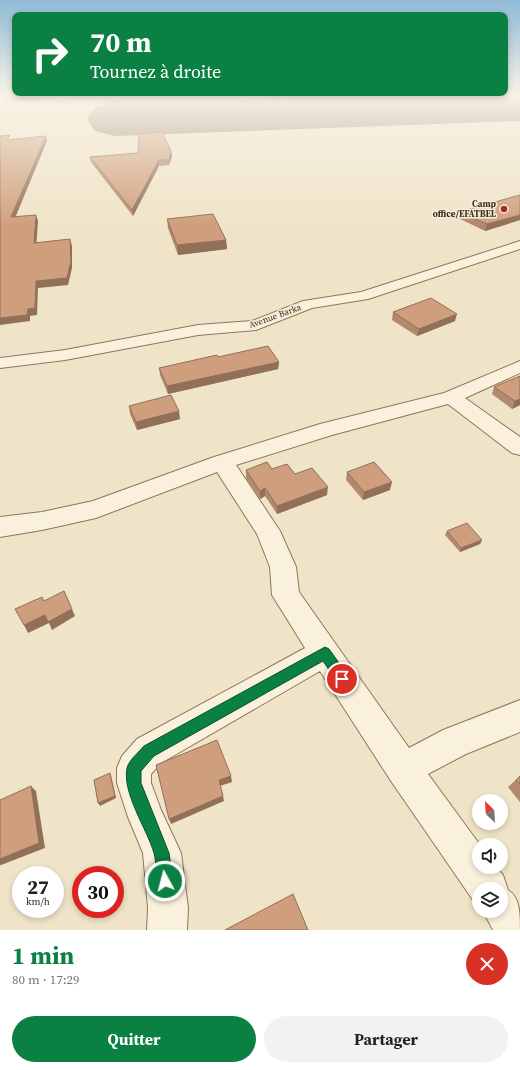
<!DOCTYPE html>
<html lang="fr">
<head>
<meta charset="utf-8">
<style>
	:root { --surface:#fff; --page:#f2f2f2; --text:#202124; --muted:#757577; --accent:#0b8043 }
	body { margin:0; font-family:"Source Serif 4",serif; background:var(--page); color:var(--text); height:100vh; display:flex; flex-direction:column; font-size:15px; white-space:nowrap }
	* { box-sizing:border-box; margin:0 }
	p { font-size:13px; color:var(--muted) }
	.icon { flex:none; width:22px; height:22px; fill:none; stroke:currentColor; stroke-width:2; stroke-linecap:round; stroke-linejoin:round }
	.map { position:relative; height:930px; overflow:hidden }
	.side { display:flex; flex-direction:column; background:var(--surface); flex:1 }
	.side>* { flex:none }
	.banner { position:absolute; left:12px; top:12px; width:496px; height:84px; border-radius:8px; box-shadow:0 2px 6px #0003; background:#0b8043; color:#fff; overflow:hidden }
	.needle { width:26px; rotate:335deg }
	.buttons { position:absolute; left:472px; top:794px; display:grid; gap:8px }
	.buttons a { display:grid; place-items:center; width:36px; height:36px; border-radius:50%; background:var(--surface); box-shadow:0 2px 6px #0003; font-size:20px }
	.speed { position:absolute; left:12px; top:866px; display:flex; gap:8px; font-size:20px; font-weight:700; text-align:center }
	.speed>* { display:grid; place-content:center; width:52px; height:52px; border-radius:50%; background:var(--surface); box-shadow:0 2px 6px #0003; line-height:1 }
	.speed small { font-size:10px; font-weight:400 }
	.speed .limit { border:6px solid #d22; background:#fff; color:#111 }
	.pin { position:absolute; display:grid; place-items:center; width:34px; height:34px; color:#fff; margin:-17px; border:2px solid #fff; border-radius:50%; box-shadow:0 1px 4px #0007 }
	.me { position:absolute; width:44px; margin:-22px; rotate:353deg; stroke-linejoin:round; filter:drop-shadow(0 0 3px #0008) }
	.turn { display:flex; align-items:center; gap:14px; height:84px; padding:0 12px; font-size:18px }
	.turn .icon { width:52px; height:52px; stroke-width:2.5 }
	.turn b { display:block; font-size:28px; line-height:34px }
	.round { display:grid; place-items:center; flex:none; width:42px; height:42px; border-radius:21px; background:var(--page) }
	.headline { display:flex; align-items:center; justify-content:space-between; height:68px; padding:0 12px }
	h1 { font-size:24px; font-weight:700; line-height:30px; color:var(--accent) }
	.button { display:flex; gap:8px; margin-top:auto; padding:8px 12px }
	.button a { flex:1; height:46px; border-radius:24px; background:var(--accent); color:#fff; font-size:16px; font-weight:700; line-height:46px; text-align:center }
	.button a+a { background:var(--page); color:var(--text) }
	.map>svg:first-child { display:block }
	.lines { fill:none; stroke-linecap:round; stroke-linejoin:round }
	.runway { fill:#968974; fill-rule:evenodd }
	.minor-casing { stroke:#8d765c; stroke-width:2 }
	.minor { fill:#faf1dc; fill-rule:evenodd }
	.wall { fill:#b2896c }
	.shaded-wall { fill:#916f58 }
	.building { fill:#cf9f7d; stroke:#916f58 }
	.route { fill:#0b8043; stroke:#07532c }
	.poi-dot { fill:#9e2a2b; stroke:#f7eed8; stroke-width:1.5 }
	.labels { text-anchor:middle; stroke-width:3; stroke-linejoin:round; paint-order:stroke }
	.far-poi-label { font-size:9px; font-weight:bold; fill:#3d2e20; stroke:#f7eed8; text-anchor:end }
	.far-street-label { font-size:9px; fill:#3d2e20; stroke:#f7eed8 }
</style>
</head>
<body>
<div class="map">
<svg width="520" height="930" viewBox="0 0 520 930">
	<rect width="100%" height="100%" fill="#f0e4c8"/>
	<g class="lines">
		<path class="runway" d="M322 96H520V121L115 136 95 131 87 119 95 107 115 102Z"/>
		<defs>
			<path id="minor" d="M54 96 82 99 124 96H151L174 97 178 99C170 106 146 99 135 98 131 97 123 101 117 101 98 104 74 106 55 100Z
				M207 96H275L271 98 210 100 206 98Z
				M520 241V249L368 299 312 308 256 330 198 335 65 360 0 368V358L65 350 198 325 252 321 303 301 361 292Z
				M520 361V373L465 398 520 437V455L512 453 448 404 332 435 236 465 280 531 296 567 299 592 409 748 443 730 520 700V732L466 754 428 774 480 845 479 867H496L503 875 508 890C520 897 520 914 520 930H493L483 911H501V889H479V904L475 903 391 781 320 671 161 763 151 774V783L161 810 181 853 188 908 187 930H147L148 908 143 853 128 817 117 783V768L122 756 137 739 305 648 272 595 270 567 257 534 217 472 96 518 42 530 0 537V517L42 512 93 501 214 457 320 424 444 393Z"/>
		</defs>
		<use href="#minor" class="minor-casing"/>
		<use href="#minor" class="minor"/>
	</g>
	<path class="wall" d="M0 96H40L37 101 4 102 3 99 4 97H0Z
		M240 97 241 103 145 106 144 99Z
		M171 151 172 156 169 165 159 166 133 216 91 162 90 157Z
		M520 195V220L485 231 458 218 459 212Z
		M167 219 226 240 227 249 178 255 168 228Z
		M393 312 455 321 417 336 392 320Z
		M218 357 279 362 278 369 168 394 160 375 159 368Z
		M520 376V405L512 409 492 394 494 387Z
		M129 406 180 419 137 430 130 414Z
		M272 469 295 474 327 495 277 514 265 496 260 499 246 478V470Z
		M347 472 390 490 363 500 346 480Z
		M447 531 482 540 480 544 460 552 445 535Z
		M520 776V802L508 787Z"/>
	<path class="shaded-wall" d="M37 96H40L37 101Z
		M46 136 47 141 13 223 11 217Z
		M171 151 172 156 169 165V160Z
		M159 160V166L133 216 132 210Z
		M36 215 38 221 36 249 34 243Z
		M520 215V220L485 231 487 224Z
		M70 239 72 246V268L68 285 38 288 37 315 30 316V321L0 325V318L36 281Z
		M226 240 227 249 178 255 177 245Z
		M457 314 455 321 417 336 419 329Z
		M279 362 278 369 168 394 167 386Z
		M520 399V405L512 409 515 401Z
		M179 411 180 419 137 430 136 422Z
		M392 482 390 490 363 500 364 492Z
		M328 487 327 495 277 514V506Z
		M265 488V496L260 499V491Z
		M482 540 480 544 460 552 461 548Z
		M64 591 75 616 52 630 49 623 28 633 24 625Z
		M110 773 111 776 116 798 100 806 98 803Z
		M231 776 232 782 220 786 219 780Z
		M31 786 36 791 45 848 1 865H0V859Z
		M223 796 224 801 171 824 169 819Z"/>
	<path class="building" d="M5 96H37V97L3 99Z
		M144 96H240V97L144 99Z
		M162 132 171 151 169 160H159L132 210 90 157 138 153 139 134Z
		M10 135 7 140 46 136 11 217 36 215 34 243 70 239 71 261 67 278 36 281 35 308 28 309 27 315 0 318V136Z
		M520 195V215L487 224 459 212Z
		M213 214 226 240 177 245 167 219Z
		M431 298 457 314 419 329 393 312Z
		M268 346 279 362 167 386 159 368 217 355 218 357Z
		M520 376V399L515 401 494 387Z
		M171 395 179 411 136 422 129 406Z
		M267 462 272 469 287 464 295 474 312 468 328 487 277 506 265 488 260 491 246 470Z
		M374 462 392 482 364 492 347 472Z
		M467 523 482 540 461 548 447 531Z
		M64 591 72 609 48 622 45 615 24 625 15 609 42 597 44 601Z
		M217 740 231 776 219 780 223 796 169 819 156 765Z
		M110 773 115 796 98 803 94 780Z
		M520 776V784L516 780Z
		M31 786 39 843 0 859V800Z
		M293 894 308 930H225Z"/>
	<linearGradient id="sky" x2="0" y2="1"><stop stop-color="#8fbad6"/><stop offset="0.42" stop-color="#f8f3e6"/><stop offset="1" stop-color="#f8f3e6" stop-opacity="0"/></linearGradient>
	<rect width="520" height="226" fill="url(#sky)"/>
	<path class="route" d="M325 647 329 649 347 674 349 679 347 683 342 685 338 683 323 661 154 756 141 771V783L169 853 173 881 171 886 165 889 159 886C155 875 157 864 154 853 147 829 122 793 127 768 129 760 139 752 144 746Z"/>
	<circle class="poi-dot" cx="504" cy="209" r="4"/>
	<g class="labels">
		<g class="far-poi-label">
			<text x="496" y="207">Camp<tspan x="496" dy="10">office/EFATBEL</tspan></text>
		</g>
		<g class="far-street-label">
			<text transform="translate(275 316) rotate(-20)" y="3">Avenue Barka</text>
		</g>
	</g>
</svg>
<div class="buttons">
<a><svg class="needle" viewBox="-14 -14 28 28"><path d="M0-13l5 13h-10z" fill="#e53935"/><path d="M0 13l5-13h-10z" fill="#757577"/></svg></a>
<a><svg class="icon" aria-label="sound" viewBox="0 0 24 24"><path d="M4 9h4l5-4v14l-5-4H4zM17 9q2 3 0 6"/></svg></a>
<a><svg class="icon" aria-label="layers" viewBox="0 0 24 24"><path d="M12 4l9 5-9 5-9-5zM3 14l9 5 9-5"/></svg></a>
</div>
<div class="speed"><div>27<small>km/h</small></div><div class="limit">30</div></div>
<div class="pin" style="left:342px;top:679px;background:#d93025"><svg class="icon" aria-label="arrive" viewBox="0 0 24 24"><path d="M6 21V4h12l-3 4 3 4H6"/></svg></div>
<svg class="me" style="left:165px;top:881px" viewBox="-20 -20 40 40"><circle r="17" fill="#0b8043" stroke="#fff" stroke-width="3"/><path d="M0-11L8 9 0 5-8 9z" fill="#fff"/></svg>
<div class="banner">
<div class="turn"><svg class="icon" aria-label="right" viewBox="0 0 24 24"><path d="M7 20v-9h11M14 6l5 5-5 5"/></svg><div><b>70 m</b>Tournez à droite</div></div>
</div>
</div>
<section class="side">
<div class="headline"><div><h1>1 min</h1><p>80 m · 17:29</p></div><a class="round" style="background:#d93025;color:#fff"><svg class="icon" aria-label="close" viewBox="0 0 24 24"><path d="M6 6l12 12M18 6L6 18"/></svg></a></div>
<div class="button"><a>Quitter</a><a>Partager</a></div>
</section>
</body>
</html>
